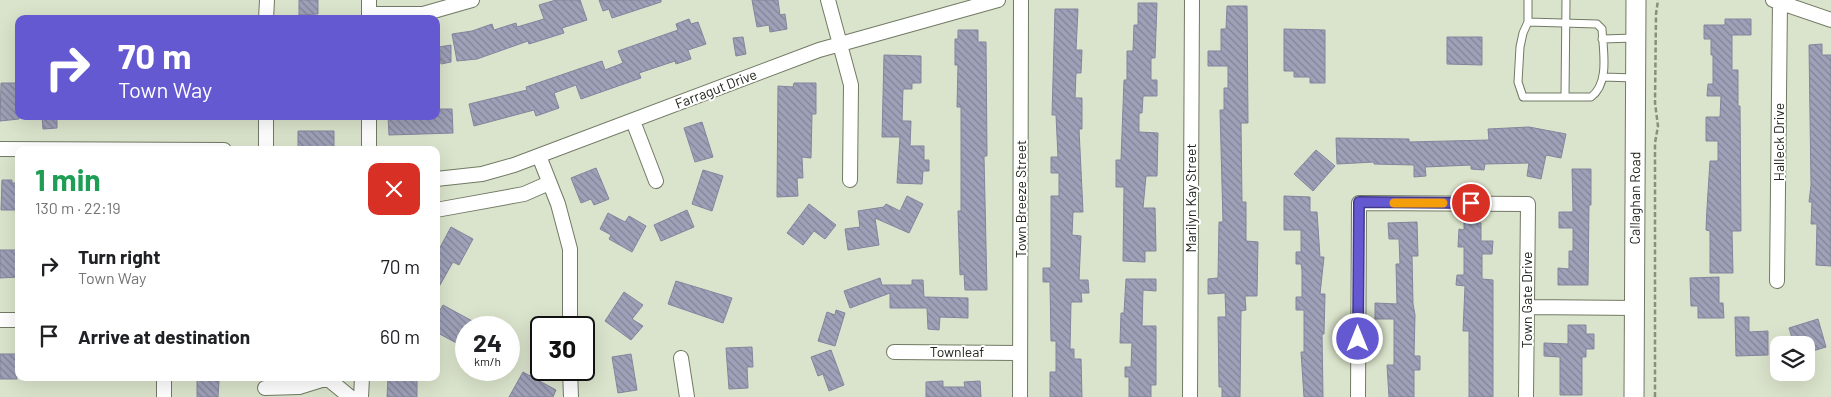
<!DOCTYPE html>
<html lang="en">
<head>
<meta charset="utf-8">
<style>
	:root { --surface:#fff; --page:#f6f6f6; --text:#202124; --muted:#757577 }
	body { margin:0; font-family:Barlow,sans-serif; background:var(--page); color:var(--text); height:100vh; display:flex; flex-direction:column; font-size:19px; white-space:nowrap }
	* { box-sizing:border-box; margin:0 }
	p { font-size:16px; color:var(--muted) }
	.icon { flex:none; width:28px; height:28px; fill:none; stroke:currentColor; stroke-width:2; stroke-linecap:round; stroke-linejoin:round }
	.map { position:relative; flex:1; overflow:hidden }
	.sheet { position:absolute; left:15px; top:146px; width:425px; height:235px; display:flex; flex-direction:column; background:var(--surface); border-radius:10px; box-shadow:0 5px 20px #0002 }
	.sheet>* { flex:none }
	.top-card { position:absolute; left:15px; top:15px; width:425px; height:105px; border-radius:10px; box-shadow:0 5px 20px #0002; background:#6559d2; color:#fff; overflow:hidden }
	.tools { position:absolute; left:1770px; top:336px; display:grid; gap:10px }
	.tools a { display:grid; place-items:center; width:45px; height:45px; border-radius:10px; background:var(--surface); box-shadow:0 5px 20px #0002; font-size:25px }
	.speed { position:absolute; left:455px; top:316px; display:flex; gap:10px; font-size:25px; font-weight:700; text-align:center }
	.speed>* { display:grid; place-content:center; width:65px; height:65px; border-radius:50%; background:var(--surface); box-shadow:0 5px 20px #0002; line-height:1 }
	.speed small { font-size:12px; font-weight:400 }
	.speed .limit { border:2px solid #111; border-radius:8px; background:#fff; color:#111 }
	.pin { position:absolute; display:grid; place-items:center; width:42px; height:42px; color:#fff; margin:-21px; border:2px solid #fff; border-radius:50%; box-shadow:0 1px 5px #0007 }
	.me { position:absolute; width:55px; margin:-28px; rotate:0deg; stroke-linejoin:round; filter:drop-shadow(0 0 4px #0008) }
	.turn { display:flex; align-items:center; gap:18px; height:105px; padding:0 20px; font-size:22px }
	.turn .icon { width:65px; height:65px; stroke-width:2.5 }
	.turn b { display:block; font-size:35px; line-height:42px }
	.round { display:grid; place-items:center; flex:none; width:52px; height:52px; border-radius:10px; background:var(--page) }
	.overview { display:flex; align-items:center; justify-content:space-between; height:85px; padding:0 20px }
	h1 { font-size:30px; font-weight:700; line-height:38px; color:#1e9e55 }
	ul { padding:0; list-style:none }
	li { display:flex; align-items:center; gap:15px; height:70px; padding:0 20px }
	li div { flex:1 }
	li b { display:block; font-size:19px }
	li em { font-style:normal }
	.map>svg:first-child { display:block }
	.building { fill:url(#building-back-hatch); stroke:#84859d }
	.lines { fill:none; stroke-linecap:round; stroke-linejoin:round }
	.service-casing { stroke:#717a64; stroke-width:9 }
	.minor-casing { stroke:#717a64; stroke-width:16 }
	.secondary-casing { stroke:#717a64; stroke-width:21 }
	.path { stroke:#888f7d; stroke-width:2.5; stroke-dasharray:5 2.5; stroke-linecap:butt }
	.service { stroke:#fff; stroke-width:7 }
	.minor { stroke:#fff; stroke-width:14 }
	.secondary { stroke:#fff; stroke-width:19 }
	.route-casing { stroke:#423a88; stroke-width:12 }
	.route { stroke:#6559d2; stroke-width:9 }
	.slow { stroke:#f59e0b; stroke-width:9 }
	.labels { text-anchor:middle; stroke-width:4; stroke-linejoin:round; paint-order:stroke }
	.street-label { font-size:14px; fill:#23261d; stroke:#fff }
</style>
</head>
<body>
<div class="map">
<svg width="1831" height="397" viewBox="0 0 1831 397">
	<defs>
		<pattern id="building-back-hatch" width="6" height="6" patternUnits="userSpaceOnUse" patternTransform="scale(1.25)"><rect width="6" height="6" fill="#9fa1b9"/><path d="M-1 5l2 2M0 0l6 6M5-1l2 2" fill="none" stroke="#818396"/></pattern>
	</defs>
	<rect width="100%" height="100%" fill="#dae3cb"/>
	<path class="building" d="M299 0H318V14L299 15Z
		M556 0H580L587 20 562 28 564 33 529 44 528 41 477 59 457 61 452 34 472 31 492 24 494 30 516 23 517 27 544 19 539 5Z
		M599 0H661V2L612 18 609 9 603 11Z
		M752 0H778L780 15 785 14 787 29 770 32 769 25 757 27Z
		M1138 3H1157L1155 58H1151V80H1157V96H1143L1142 113H1139V132L1158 133 1157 176H1146L1143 208H1155L1156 251H1145V262L1123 261 1124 187H1116V160H1121L1124 80H1127V51H1133L1134 25H1138Z
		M1227 6H1247L1248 123H1241L1242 202H1246V241L1258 242 1257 296H1245L1246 310 1241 311 1240 397H1222V387H1219L1218 317H1226L1225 293 1208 294V279L1218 278 1219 222H1223L1220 110H1224V88H1228V66H1208V51H1221V29H1226Z
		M1055 9H1078L1076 50H1082L1081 73H1076L1075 98H1082V129H1079L1083 212H1073L1072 235 1081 236 1079 280H1088L1089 293H1081L1082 302H1071L1070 349H1074V359H1081L1082 397H1050V372H1056V341H1051L1050 282H1043V268H1051V196H1059V173H1051V157H1058L1056 115H1052Z
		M689 19 691 24 698 22 706 44 688 50 691 59 676 64 675 61 639 73 641 78 581 99 576 85 554 93 559 108 536 116 534 110 474 126 469 104 527 90 526 87 602 61 605 70 623 63 618 51 678 30 676 24Z
		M1725 19H1751V35H1732V70H1738V106H1740L1741 231H1732L1733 273H1710V231L1706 230 1707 208 1710 161H1718V141H1706V117H1720L1721 96H1707L1708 84H1713V55H1711V39H1704V25H1725Z
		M1284 29 1325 30V83H1310V77H1294V71H1284Z
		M958 30H978V42H986L987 156H984L987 290H965L964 274 960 275 958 211H961V107H957L958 65H955V39H958Z
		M743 37 746 54 736 56 733 38Z
		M1447 37H1482V65L1447 64Z
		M1822 44V55H1831V266L1816 265 1817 224H1811L1812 202H1809L1811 185 1809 45Z
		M451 45V62L441 64 439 47Z
		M884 55 921 56V83H912V89H903L902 121H911L910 146H924V160H929V171H923L922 184 897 183 900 137H882Z
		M1 83H19V119L0 121Z
		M794 83H816V114H812L811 158 802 157 803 178H797L798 196 777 197 778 86 793 87Z
		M436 109H452L453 133 389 135 388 116H436Z
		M42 116H57V128L43 129Z
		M702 122 713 157 695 162 684 128Z
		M1529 127 1566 134 1561 158 1546 155 1541 179 1527 176 1529 163 1485 164 1484 170 1471 169V165L1425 167 1426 176 1414 177V165L1374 164V162L1337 164 1336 138 1409 139V142L1489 140 1488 129Z
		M298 131H334V150H298Z
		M1316 150 1335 166 1313 191 1294 174Z
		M596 168 609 199 594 205 591 199 581 203 571 178Z
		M1572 169H1591V205H1589L1588 285H1558V268L1569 269V251H1573V228H1559V212H1573Z
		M703 170 723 176 712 211 692 204Z
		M2 180H12V183H19V210H1Z
		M907 196 923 204 909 233 875 218 879 245 848 250 845 229 860 227 858 211 884 207 886 204 900 211Z
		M1284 196 1310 197V212H1317L1320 257H1324L1320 294H1325L1324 334H1322L1323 397H1304L1301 352H1304V310H1296V297H1302V270L1301 264H1296V252H1301V230H1284Z
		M809 204 836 225 825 239 814 231 803 245 787 233Z
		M687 210 694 227 661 241 654 225Z
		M608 213 625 222 629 216 646 226 632 252 609 239 611 235 600 229Z
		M1417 222 1418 256H1412L1413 304 1415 315 1414 356H1420V370H1414V397H1389L1387 365H1394V319H1375V303L1397 304 1396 264H1400L1399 239H1389L1388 223Z
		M1464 222 1481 223V241H1493L1492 254H1482V279L1493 280V397H1469V331H1463L1465 286 1456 285 1457 275H1464V247H1458L1459 229 1464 230Z
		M451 227 473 239 459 265 453 262 436 292V255Z
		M0 250H19V277L0 278Z
		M1719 277V303H1723L1724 318H1698V306H1691L1690 278Z
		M880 278 882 285H912V280H923L924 297 968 298V318L940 317 939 330 928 329 927 308H890V293L850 308 844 291Z
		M1126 279H1156V291L1143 290 1142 326H1156V385H1151V397H1129V377H1125V367H1131L1132 343H1120L1121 313H1124Z
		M676 281 732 298 723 323 668 304Z
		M624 292 643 305 632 319 643 326 631 340 605 321Z
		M443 305 485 328H466V338L462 346 436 332V317Z
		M836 310 845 313 835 346 818 341 827 312 835 315Z
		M1735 317H1749V332L1768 331V355L1736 356Z
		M1818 319 1826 347 1806 353V345H1794L1789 328Z
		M1568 325H1586V334H1594V349H1586V357H1582V395H1560V357L1544 356V343L1568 344Z
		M752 347 753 367H747L748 388 729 389 726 348Z
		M831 350 844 385 829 391 823 374 818 376 811 357Z
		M0 354H18L17 379H0Z
		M631 354 637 390 618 393 612 357Z
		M523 372 556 390 553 397H509Z
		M388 378H417V397H387Z
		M197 380 219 381 218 397H197Z
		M943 381V387H965L964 382 980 381 981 397H926V382Z"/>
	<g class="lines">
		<defs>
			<path id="service" d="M1528 0V22L1523 33 1520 47 1518 82 1523 97H1591C1610 83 1603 50 1602 29L1597 24 1528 22
				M1602 39 1635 38
				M1603 77 1635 78
				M1565 97 1566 0"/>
			<path id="minor" d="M828 0 851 85 850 180
				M1773 0 1831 20
				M369 14H423L472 0
				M266 19 267 0
				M369 19V0
				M633 121 656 181
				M0 149 224 150
				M266 150V116
				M369 150V116
				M539 156 558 204 570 249V328
				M436 179 482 174 514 165 819 50 998 0
				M436 210 524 194 549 183
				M1777 281 1780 2
				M1527 307 1636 308
				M0 320H19
				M894 352 1020 353
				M681 358 687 397
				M570 370 571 397
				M327 378 350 397
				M265 388 299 387 328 378
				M164 397V378
				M361 397 362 378
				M1020 397 1021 0
				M1190 397 1192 0
				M1358 397 1359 203 1528 204 1526 397"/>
			<g id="secondary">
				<path id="s1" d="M1634 397 1636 0"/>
			</g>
		</defs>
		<use href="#service" class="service-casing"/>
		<use href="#minor" class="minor-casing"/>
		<use href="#secondary" class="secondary-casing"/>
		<path class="path" d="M1655 397V143L1658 126 1655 103 1656 14 1658 0"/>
		<use href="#service" class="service"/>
		<use href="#minor" class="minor"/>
		<use href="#secondary" class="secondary"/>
	</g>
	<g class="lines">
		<defs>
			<path id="route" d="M1358 339 1359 202 1471 203"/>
		</defs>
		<use href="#route" class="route-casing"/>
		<use href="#route" class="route"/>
		<path class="slow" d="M1394 203H1443"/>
	</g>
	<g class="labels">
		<g class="street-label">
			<text transform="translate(716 89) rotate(-21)" y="5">Farragut Drive</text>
			<text transform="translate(1779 142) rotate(-90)" y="5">Halleck Drive</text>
			<text transform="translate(1191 198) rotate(-90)" y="5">Marilyn Kay Street</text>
			<text transform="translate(1021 199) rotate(-90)" y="5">Town Breeze Street</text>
			<text dy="5" stroke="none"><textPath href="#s1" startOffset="199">Callaghan Road</textPath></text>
			<text transform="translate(1527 300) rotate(-90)" y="5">Town Gate Drive</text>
			<text x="957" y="357">Townleaf</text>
		</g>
	</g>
</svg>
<div class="tools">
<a><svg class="icon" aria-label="layers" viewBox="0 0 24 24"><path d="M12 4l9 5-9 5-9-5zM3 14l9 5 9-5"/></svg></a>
</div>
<div class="speed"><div>24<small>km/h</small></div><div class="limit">30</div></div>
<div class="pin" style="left:1471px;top:203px;background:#d93025"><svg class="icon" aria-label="arrive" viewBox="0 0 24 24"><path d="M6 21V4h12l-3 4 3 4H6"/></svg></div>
<svg class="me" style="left:1358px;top:339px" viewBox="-20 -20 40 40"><circle r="17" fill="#6559d2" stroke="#fff" stroke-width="3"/><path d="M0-11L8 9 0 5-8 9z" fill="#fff"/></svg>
<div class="top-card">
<div class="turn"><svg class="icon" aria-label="right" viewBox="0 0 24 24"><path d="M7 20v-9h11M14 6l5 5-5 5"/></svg><div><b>70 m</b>Town Way</div></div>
</div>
<section class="sheet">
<div class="overview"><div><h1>1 min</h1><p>130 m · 22:19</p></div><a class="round" style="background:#d93025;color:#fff"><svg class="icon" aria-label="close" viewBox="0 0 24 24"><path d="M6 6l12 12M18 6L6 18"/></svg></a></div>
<ul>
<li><svg class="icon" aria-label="right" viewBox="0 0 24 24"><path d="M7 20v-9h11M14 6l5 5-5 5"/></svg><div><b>Turn right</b><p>Town Way</p></div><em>70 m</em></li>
<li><svg class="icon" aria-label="arrive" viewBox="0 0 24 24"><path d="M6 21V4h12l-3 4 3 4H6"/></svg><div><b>Arrive at destination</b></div><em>60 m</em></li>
</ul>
</section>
</div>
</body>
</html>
